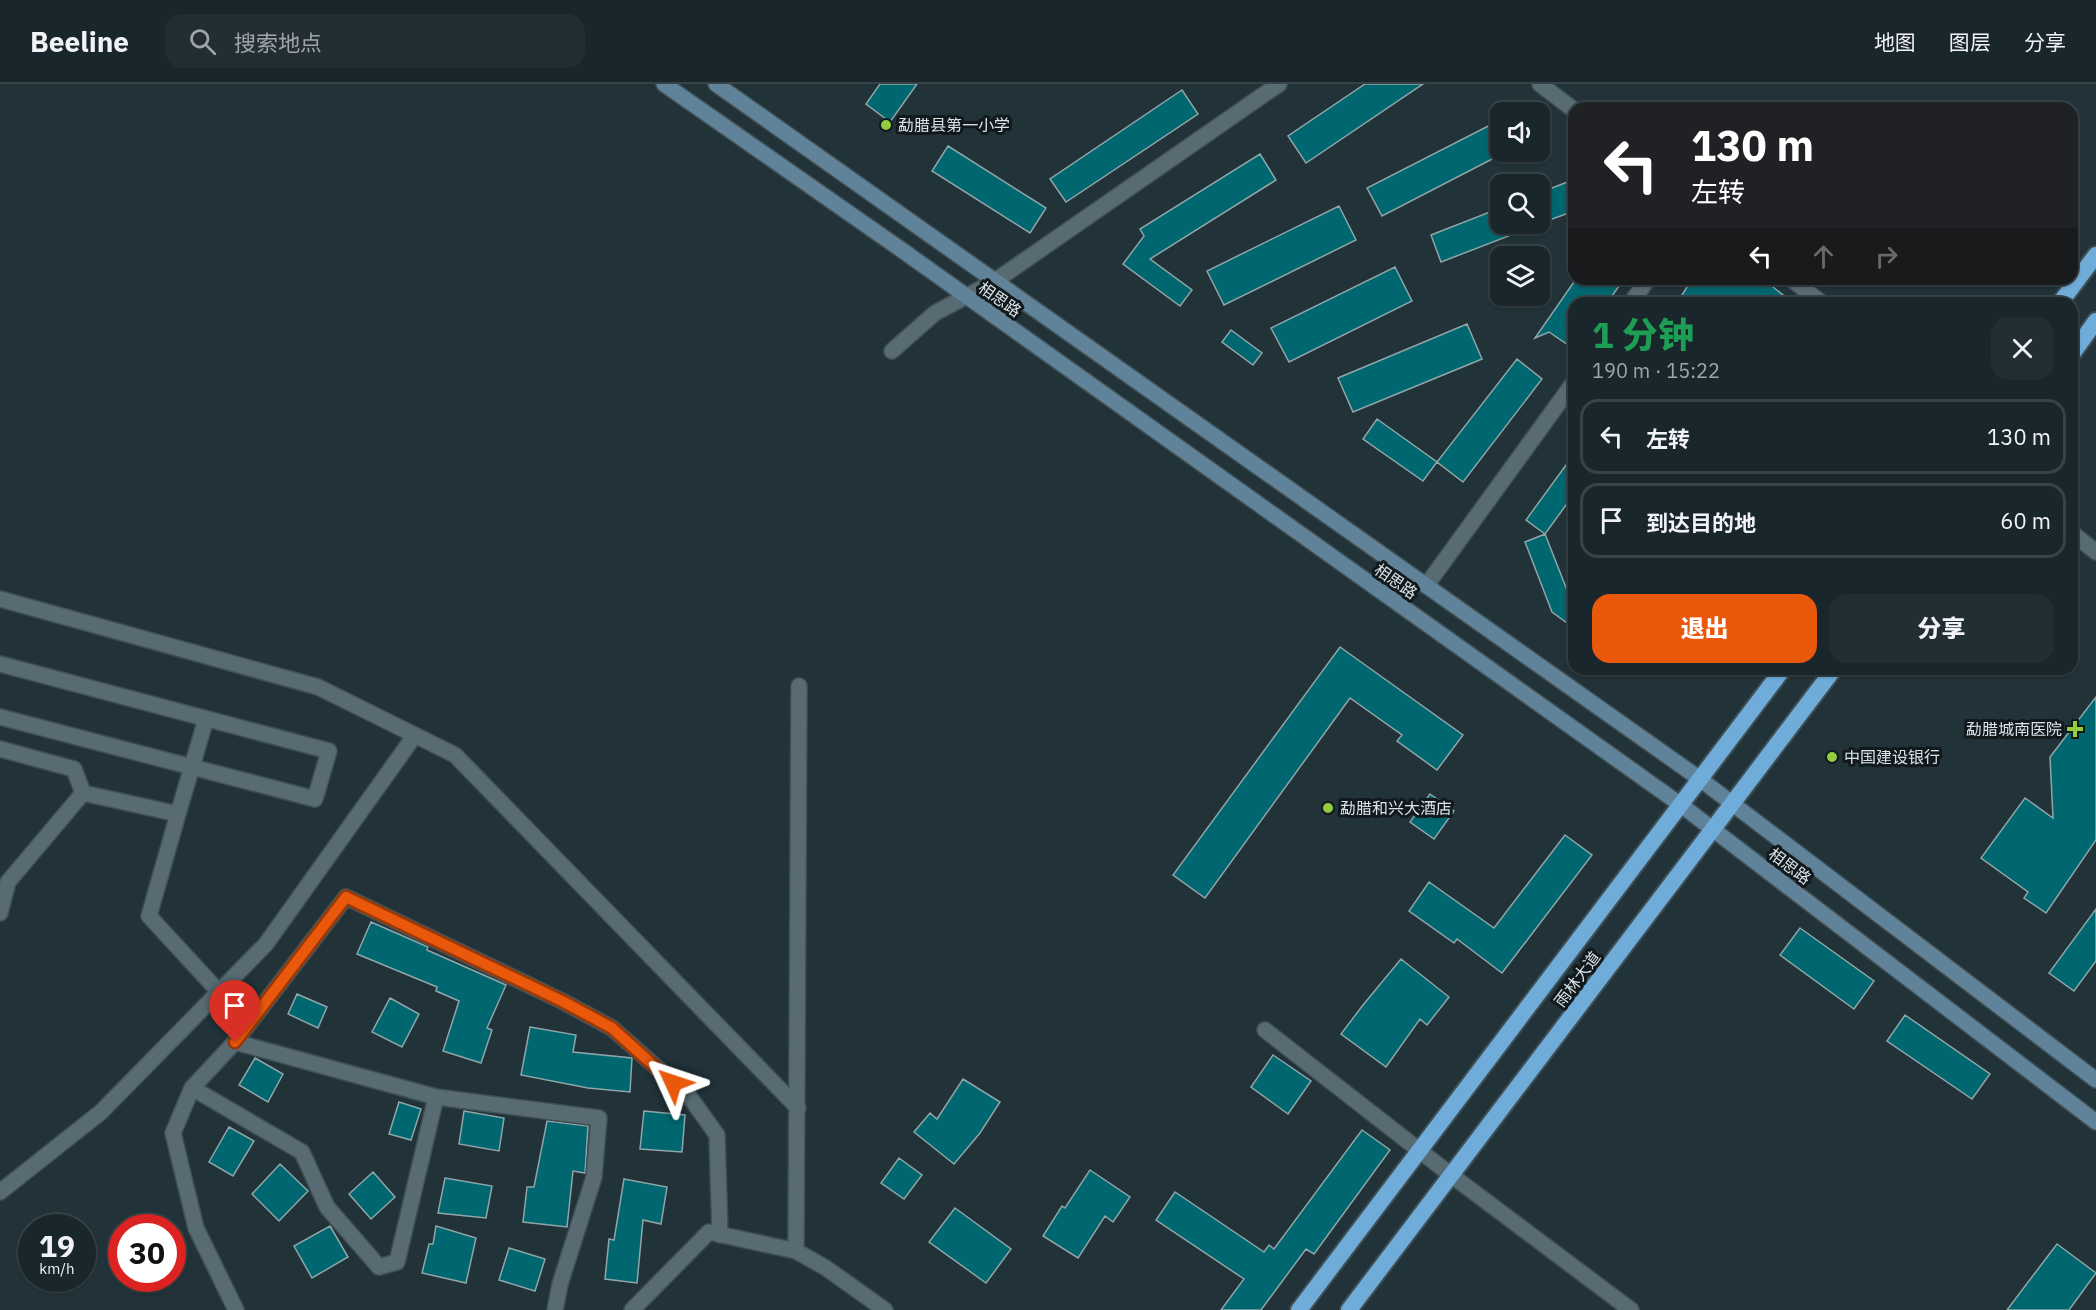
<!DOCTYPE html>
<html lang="zh">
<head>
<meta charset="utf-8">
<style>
	:root { --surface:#19262b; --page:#222e33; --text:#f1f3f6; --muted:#9fa5a9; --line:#374347; --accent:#ea580c }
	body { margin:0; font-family:"IBM Plex Sans","Noto Sans SC",sans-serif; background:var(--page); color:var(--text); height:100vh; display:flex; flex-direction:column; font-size:22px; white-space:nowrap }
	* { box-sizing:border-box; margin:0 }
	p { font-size:20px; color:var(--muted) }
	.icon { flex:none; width:33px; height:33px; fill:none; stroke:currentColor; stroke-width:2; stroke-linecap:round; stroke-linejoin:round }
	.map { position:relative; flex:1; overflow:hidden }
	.sheet { position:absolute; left:1568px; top:213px; width:510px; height:378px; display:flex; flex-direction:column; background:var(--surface); border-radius:18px; box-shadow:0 2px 4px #0004,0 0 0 2px var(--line) }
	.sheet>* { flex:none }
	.banner { position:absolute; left:1568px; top:18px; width:510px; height:183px; border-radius:18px; box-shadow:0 2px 4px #0004,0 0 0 2px var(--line); background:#202124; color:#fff; overflow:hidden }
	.buttons { position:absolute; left:1490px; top:18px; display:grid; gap:12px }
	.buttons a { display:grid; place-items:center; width:60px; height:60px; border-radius:12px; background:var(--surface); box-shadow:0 2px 4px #0004,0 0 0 2px var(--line); font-size:30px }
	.speed { position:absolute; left:18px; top:1130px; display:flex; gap:12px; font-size:30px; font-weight:700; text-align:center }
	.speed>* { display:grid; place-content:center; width:78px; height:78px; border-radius:50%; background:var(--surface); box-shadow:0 2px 4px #0004,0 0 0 2px var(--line); line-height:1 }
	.speed small { font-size:15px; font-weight:400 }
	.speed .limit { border:9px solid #d22; background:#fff; color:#111 }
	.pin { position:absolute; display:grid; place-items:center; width:51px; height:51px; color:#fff; margin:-62px -26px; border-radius:50% 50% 50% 0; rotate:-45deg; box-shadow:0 0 6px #0007 }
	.pin .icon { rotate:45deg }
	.me { position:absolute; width:66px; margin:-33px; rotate:312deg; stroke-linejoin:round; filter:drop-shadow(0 0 4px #0008) }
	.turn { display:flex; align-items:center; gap:21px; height:126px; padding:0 24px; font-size:27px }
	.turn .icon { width:78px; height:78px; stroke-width:2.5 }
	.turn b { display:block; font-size:42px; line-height:51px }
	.lanes { display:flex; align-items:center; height:57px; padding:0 24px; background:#0003; justify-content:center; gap:30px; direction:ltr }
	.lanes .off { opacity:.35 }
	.round { display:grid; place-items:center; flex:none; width:63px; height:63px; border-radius:18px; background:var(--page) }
	.summary { display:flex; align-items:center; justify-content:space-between; height:102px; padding:0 24px }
	h1 { font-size:36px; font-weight:800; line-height:45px; color:#1e9e55 }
	.action { display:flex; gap:12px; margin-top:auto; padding:12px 24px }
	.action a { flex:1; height:69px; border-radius:18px; background:var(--accent); color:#fff; font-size:24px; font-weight:800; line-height:69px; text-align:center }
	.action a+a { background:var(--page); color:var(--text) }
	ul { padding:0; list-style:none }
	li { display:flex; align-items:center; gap:18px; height:75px; margin:0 12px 9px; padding:0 12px; border:3px solid var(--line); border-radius:18px }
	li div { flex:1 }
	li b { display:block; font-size:22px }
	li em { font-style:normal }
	header { display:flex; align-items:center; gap:36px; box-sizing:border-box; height:84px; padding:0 30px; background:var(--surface); border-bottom:2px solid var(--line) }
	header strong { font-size:28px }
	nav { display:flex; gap:33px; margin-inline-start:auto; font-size:21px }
	.search { width:420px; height:54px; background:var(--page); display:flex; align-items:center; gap:15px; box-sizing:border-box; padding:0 21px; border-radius:18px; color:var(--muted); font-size:22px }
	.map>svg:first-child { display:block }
	.building { fill:#00666f; stroke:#8fa6a8; stroke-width:1.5 }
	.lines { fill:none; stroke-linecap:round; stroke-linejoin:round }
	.minor-casing { stroke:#3f4f54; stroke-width:18 }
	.secondary-casing { stroke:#3f4f54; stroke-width:18 }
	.trunk-casing { stroke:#3f4f54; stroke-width:20 }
	.minor { stroke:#586b73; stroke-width:15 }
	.secondary { stroke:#61839a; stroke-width:15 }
	.trunk { stroke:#6facda; stroke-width:16 }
	.route-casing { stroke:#983908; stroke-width:15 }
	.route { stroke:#ea580c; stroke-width:10 }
	.poi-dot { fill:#92cd3e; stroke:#11191c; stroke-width:2 }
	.labels { text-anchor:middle; stroke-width:6; stroke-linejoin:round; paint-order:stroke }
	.poi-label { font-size:16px; fill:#d9e4e8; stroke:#11191c; text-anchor:start }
	.street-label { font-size:16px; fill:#d9e4e8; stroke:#11191c }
</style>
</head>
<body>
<header>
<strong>Beeline</strong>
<div class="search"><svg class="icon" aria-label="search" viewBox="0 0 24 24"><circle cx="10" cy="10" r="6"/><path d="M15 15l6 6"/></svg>搜索地点</div>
<nav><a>地图</a><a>图层</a><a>分享</a></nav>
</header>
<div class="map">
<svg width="2096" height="1226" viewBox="0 0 2096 1226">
	<rect width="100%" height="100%" fill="#213239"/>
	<path class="building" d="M880 0H917L890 38 866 20Z
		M1365 0H1423L1306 79 1288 52Z
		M1182 6 1198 30 1066 118 1050 95Z
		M1500 36V71L1382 132 1367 104Z
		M948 62 1046 124 1030 149 932 87Z
		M1260 70 1276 96 1150 175 1192 206 1180 222 1123 180 1144 152 1140 145Z
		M1570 97 1574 106V127L1539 140V109Z
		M1339 122 1356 156 1224 221 1207 187Z
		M1500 124V140L1537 141 1441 178 1431 151Z
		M1395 183 1412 217 1289 278 1271 244Z
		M1576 195H1624L1607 219H1574V265L1549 248 1535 254Z
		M1692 195H1763L1793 219H1677Z
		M1467 240 1482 275 1353 328 1338 294Z
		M1231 246 1262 269 1253 281 1222 258Z
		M1517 275 1542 295 1463 398 1437 378Z
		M1377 335 1437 378 1423 397 1363 355Z
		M1574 370V410L1545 450 1526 436Z
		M1545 450 1567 506 1574 497V544L1552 528 1525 458Z
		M1340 563 1463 651 1437 686 1397 657 1402 651 1350 614 1205 814 1173 791Z
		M2096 613V756L2046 829 2024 814 2028 808 1981 774 2025 714 2053 734 2050 673Z
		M1430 710 1454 727 1434 755 1410 738Z
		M1565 751 1592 771 1502 889 1457 855 1454 859 1409 827 1429 798 1494 844Z
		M2096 825V877L2074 907 2049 889Z
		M371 838 428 863 427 866 506 901 487 944 492 946 481 979 443 967 459 917 436 907 437 903 357 870Z
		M1800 844 1874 897 1854 925 1780 871Z
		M1401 875 1449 913 1427 941 1420 935 1386 983 1341 950 1363 921Z
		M297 910 327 923 318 944 288 930Z
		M390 914 419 930 402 963 372 948Z
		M1905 931 1990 990 1972 1015 1887 957Z
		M530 943 576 951 573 968 632 974 630 1008 588 1004 521 991Z
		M1273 971 1311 997 1288 1030 1251 1003Z
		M255 974 283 990 268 1018 239 1001Z
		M963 995 1000 1018 980 1049 954 1080 914 1048 930 1029 937 1035Z
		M399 1018 421 1025 411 1056 389 1050Z
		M464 1027 504 1034 499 1067 459 1060Z
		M644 1027 685 1031 682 1068 640 1065Z
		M547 1037 588 1042 585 1089 573 1087 567 1143 523 1138 527 1103H534Z
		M229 1043 254 1057 233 1092 209 1078Z
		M1362 1046 1390 1066 1314 1170 1306 1165 1261 1226H1221L1244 1195 1156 1136 1175 1108 1264 1168 1269 1161 1274 1165Z
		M899 1074 922 1091 904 1115 881 1099Z
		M280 1080 308 1107 279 1137 252 1110Z
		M1090 1086 1130 1113 1113 1138 1105 1132 1078 1174 1043 1152 1062 1122 1065 1124Z
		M373 1088 395 1113 371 1135 349 1110Z
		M445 1094 492 1102 486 1134 438 1129Z
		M624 1095 667 1103 661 1140 643 1136 637 1199 605 1195 609 1155 614 1156Z
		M955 1124 1011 1165 986 1199 929 1158Z
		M330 1142 348 1173 312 1194 294 1162Z
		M436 1142 476 1154 466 1199 422 1189 429 1160H433Z
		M2057 1160 2096 1189 2069 1226H2007Z
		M509 1164 545 1175 535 1207 499 1196Z"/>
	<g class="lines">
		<defs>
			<path id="minor" d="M1540 0 1574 26
				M1791 195 1822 219
				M1631 219 1648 195
				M892 267 935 229 995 197 1279 0
				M2072 449 2096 468
				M1426 502 1574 298
				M0 515 318 603 455 671 798 1024
				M0 580 329 667 315 715 0 633
				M0 665 74 685 83 709 178 730 149 832 219 908
				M178 730 206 635
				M0 829 8 798 83 709
				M1265 946 1451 1091 1631 1226
				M235 958 436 1013
				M192 1004 302 1068 327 1123 379 1183 397 1178 436 1013 599 1034 594 1093 560 1200 555 1226
				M0 1108 101 1028 266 860 415 651
				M796 1167 799 602
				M236 1226 196 1144 173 1049 192 1004 235 958 346 813 562 917 612 944 689 1012 717 1051 720 1151
				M632 1226 709 1148 796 1167 826 1184 885 1226"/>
			<path id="secondary" d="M664 0 906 169 1681 721 2096 1038
				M716 0 1700 695 2096 996"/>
			<path id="trunk" d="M2060 219 2096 171
				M2072 270 2096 237
				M1299 1226 1783 585
				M1349 1226 1834 585"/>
		</defs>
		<use href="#minor" class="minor-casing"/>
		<use href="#secondary" class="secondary-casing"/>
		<use href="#trunk" class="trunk-casing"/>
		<use href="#minor" class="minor"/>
		<use href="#secondary" class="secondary"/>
		<use href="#trunk" class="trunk"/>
	</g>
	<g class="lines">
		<defs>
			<path id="route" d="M235 958 346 813 562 917 612 944 673 999"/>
		</defs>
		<use href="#route" class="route-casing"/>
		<use href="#route" class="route"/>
	</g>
	<g class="poi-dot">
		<circle cx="886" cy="41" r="6"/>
		<path d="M2072 636h6v6h6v6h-6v6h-6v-6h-6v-6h6z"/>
		<circle cx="1832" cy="673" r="6"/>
		<circle cx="1328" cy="724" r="6"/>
	</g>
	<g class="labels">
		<g class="poi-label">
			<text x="898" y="47">勐腊县第一小学</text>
			<text x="2062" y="651" text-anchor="end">勐腊城南医院</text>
			<text x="1844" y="679">中国建设银行</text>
			<text x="1340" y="730">勐腊和兴大酒店</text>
		</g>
		<g class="street-label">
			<text transform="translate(1000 215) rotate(35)" y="6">相思路</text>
			<text transform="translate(1396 497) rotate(35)" y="6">相思路</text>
			<text transform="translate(1790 782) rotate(37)" y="6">相思路</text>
			<text transform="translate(1577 895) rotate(-53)" y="6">雨林大道</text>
		</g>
	</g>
</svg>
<div class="buttons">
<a><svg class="icon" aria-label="sound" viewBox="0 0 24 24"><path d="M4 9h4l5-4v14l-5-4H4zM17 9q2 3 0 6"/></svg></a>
<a><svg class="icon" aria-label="search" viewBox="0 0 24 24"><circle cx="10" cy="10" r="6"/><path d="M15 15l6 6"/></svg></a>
<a><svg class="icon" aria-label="layers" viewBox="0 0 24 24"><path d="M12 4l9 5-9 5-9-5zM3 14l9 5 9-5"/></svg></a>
</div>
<div class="speed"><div>19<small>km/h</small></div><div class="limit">30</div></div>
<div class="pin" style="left:235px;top:958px;background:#d93025"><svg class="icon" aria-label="arrive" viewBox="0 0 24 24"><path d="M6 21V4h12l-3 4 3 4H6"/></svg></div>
<svg class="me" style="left:673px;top:999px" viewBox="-20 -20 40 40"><path d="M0-17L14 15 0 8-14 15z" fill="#ea580c" stroke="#fff" stroke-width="4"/></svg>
<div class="banner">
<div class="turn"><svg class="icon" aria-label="left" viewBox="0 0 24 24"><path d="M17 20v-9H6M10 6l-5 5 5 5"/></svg><div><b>130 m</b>左转</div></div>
<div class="lanes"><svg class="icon" aria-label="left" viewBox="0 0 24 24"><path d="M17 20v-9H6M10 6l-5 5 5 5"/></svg><svg class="icon off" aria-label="ahead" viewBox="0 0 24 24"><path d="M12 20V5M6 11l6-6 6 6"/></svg><svg class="icon off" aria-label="right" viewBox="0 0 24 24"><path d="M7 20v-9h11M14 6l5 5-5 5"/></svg></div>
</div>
<section class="sheet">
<div class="summary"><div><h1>1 分钟</h1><p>190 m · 15:22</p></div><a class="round"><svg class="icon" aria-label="close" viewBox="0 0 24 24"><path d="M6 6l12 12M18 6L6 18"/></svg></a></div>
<ul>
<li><svg class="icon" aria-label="left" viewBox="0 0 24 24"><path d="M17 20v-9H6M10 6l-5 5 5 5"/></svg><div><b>左转</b></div><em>130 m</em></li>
<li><svg class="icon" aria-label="arrive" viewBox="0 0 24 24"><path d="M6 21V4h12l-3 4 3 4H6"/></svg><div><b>到达目的地</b></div><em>60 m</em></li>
</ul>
<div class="action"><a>退出</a><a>分享</a></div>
</section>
</div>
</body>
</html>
